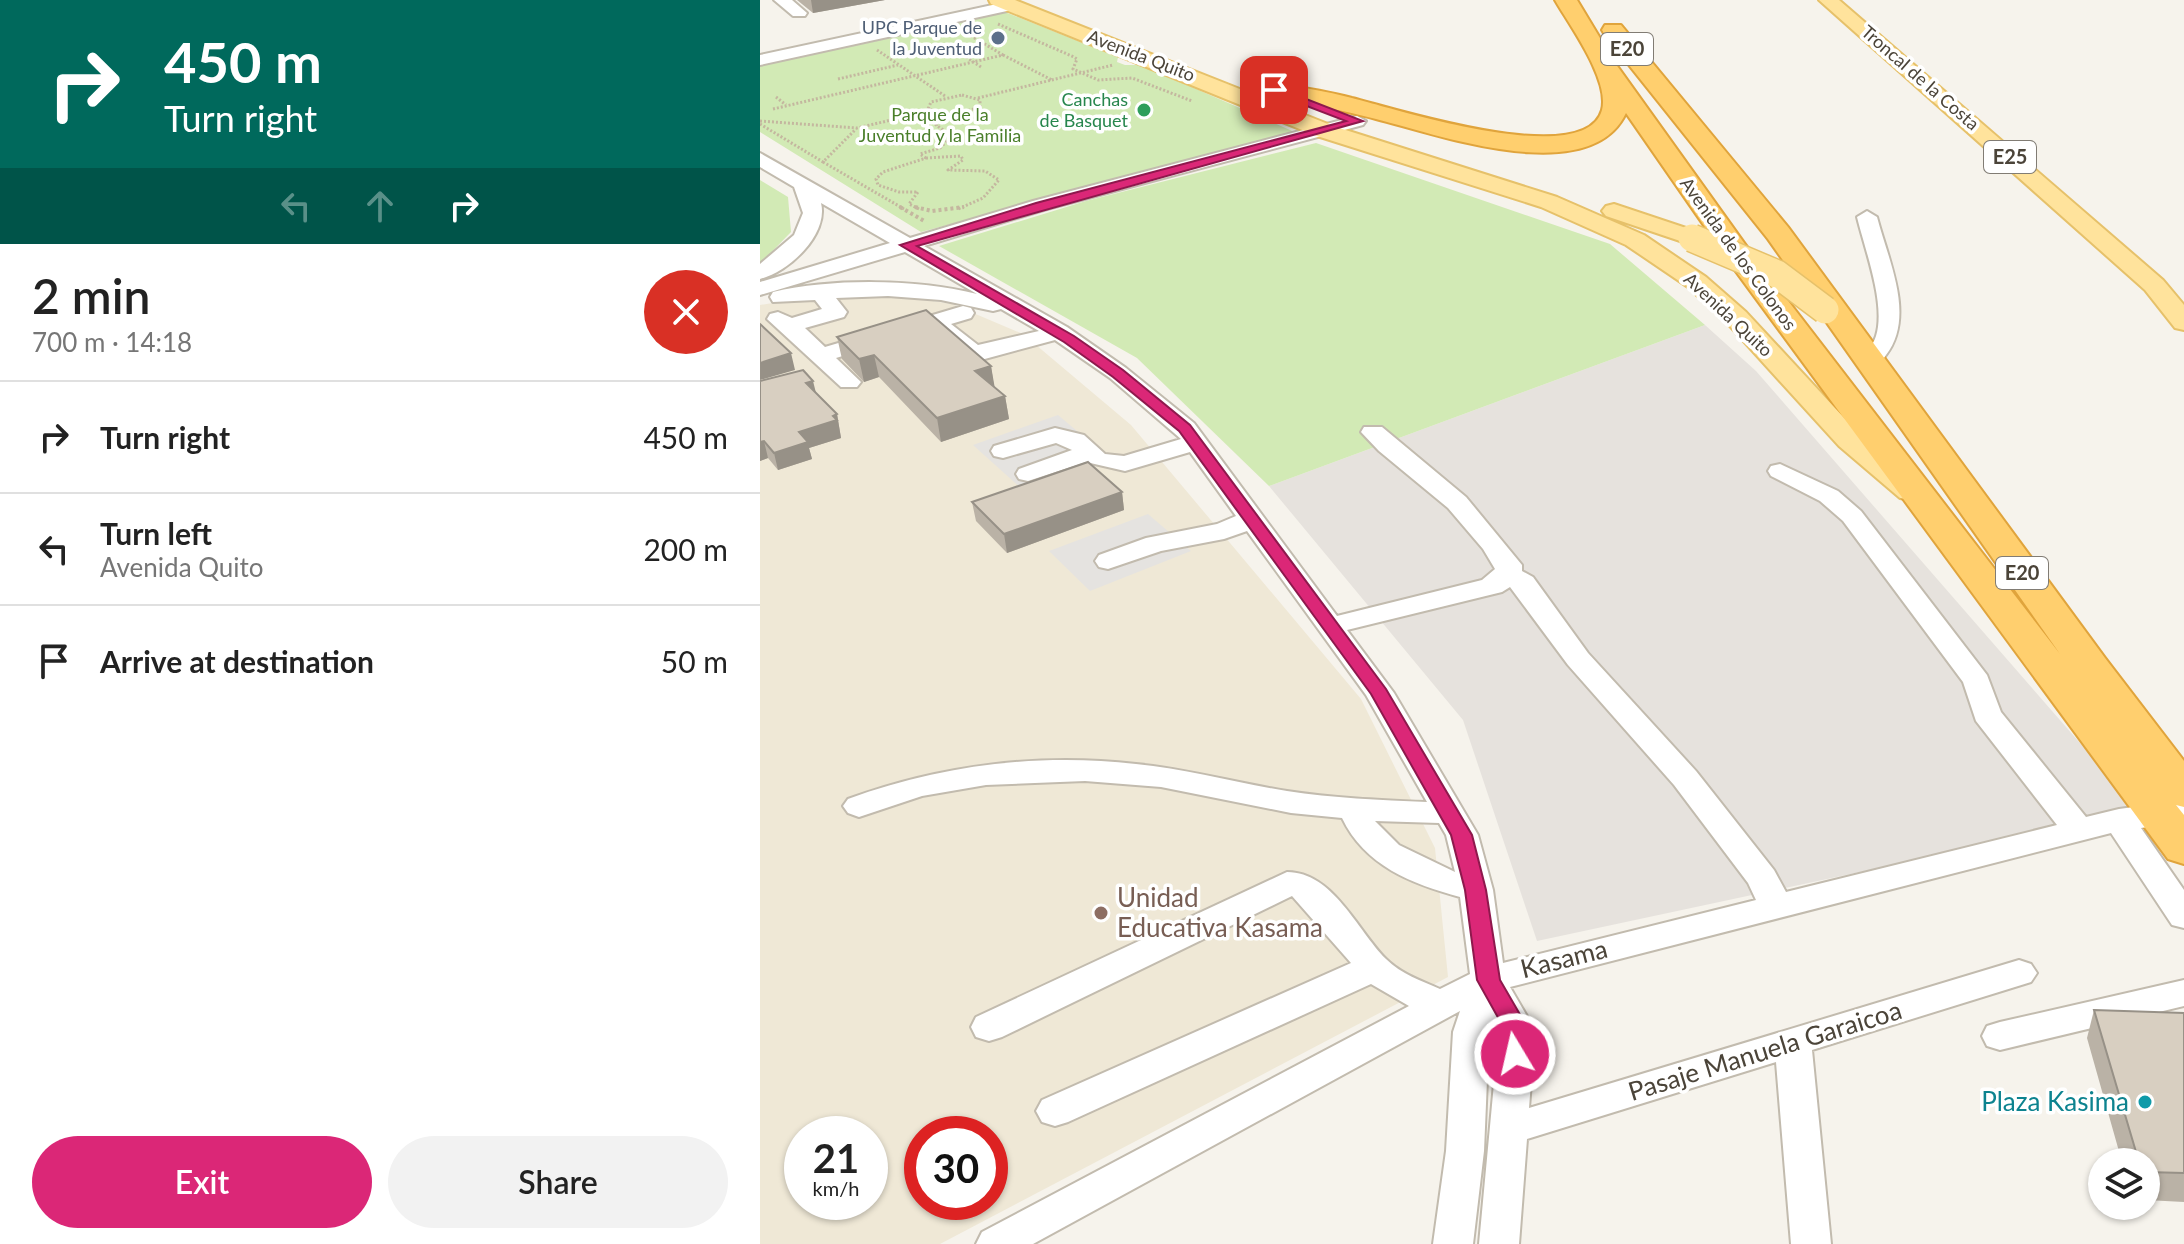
<!DOCTYPE html>
<html lang="en">
<head>
<meta charset="utf-8">
<style>
	:root { --surface:#fff; --page:#f2f2f2; --text:#222; --muted:#767676; --line:#e0e0e0; --accent:#db2777 }
	body { margin:0; font-family:Lato,sans-serif; background:var(--page); color:var(--text); height:100vh; display:flex; flex-direction:column; font-size:30px; white-space:nowrap }
	* { box-sizing:border-box; margin:0 }
	p { font-size:26px; color:var(--muted) }
	.icon { flex:none; width:44px; height:44px; fill:none; stroke:currentColor; stroke-width:2; stroke-linecap:round; stroke-linejoin:round }
	.map { position:relative; flex:1; overflow:hidden }
	.drawer { display:flex; flex-direction:column; background:var(--surface); width:760px }
	.drawer>* { flex:none }
	.guide { background:#00695c; color:#fff; overflow:hidden }
	.buttons { position:absolute; left:1328px; top:1148px; display:grid; gap:16px }
	.buttons a { display:grid; place-items:center; width:72px; height:72px; border-radius:50%; background:var(--surface); box-shadow:0 2px 6px #0004; font-size:40px }
	.speed { position:absolute; left:24px; top:1116px; display:flex; gap:16px; font-size:40px; font-weight:700; text-align:center }
	.speed>* { display:grid; place-content:center; width:104px; height:104px; border-radius:50%; background:var(--surface); box-shadow:0 2px 6px #0004; line-height:1 }
	.speed small { font-size:20px; font-weight:400 }
	.speed .limit { border:12px solid #d22; background:#fff; color:#111 }
	.pin { position:absolute; display:grid; place-items:center; width:68px; height:68px; color:#fff; margin:-34px; border-radius:16px; box-shadow:0 4px 12px #0006 }
	.me { position:absolute; width:88px; margin:-44px; rotate:351deg; stroke-linejoin:round; filter:drop-shadow(0 0 6px #0008) }
	.turn { display:flex; align-items:center; gap:28px; height:168px; padding:0 32px; font-size:36px }
	.turn .icon { width:104px; height:104px; stroke-width:2.5 }
	.turn b { display:block; font-size:56px; line-height:68px }
	.lanes { display:flex; align-items:center; height:76px; padding:0 32px; background:#0003; justify-content:center; gap:40px; direction:ltr }
	.lanes .off { opacity:.35 }
	.round { display:grid; place-items:center; flex:none; width:84px; height:84px; border-radius:42px; background:var(--page) }
	.headline { display:flex; align-items:center; justify-content:space-between; height:136px; padding:0 32px }
	h1 { font-size:48px; font-weight:600; line-height:60px }
	.button { display:flex; gap:16px; margin-top:auto; padding:16px 32px }
	.button a { flex:1; height:92px; border-radius:48px; background:var(--accent); color:#fff; font-size:32px; font-weight:600; line-height:92px; text-align:center }
	.button a+a { background:var(--page); color:var(--text) }
	ul { padding:0; list-style:none }
	li { display:flex; align-items:center; gap:24px; height:112px; padding:0 32px; border-top:2px solid var(--line) }
	li div { flex:1 }
	li b { display:block; font-size:30px }
	li em { font-style:normal }
	main { display:flex; flex:1; min-height:0 }
	.map>svg:first-child { display:block }
	.industrial { fill:#e6e2dd }
	.education { fill:#efe8d6; fill-rule:evenodd }
	.green { fill:#d2eab5 }
	.parking { fill:#e5e3e0 }
	.lines { fill:none; stroke-linecap:round; stroke-linejoin:round }
	.minor-casing { stroke:#c2bbae; stroke-width:4 }
	.major-casing { stroke:#e6c16a; stroke-width:4 }
	.highway-casing { stroke:#e0a43c; stroke-width:4 }
	.path-far1 { stroke:#c4b79f; stroke-width:3; stroke-dasharray:2 2; stroke-linecap:butt }
	.path { stroke:#c4b79f; stroke-width:4; stroke-dasharray:3 3; stroke-linecap:butt }
	.minor { fill:#fff; fill-rule:evenodd }
	.major { fill:#ffe39c; fill-rule:evenodd }
	.highway { fill:#ffcf6e; fill-rule:evenodd }
	.major-bridge-casing { stroke:#e6c16a; stroke-width:30; stroke-linecap:butt }
	.major-bridge { stroke:#ffe39c; stroke-width:27 }
	.wall { fill:#bab2a6 }
	.shaded-wall { fill:#979187 }
	.building { fill:#d8cfc1; stroke:#979187; stroke-width:2 }
	.route { fill:#db2777; stroke:#8e194d; stroke-width:2 }
	.service-dot { fill:#5c6f8a; stroke:#fff; stroke-width:3 }
	.leisure-dot { fill:#2e9e5b; stroke:#fff; stroke-width:3 }
	.education-dot { fill:#8d6e63; stroke:#fff; stroke-width:3 }
	.culture-dot { fill:#0f9aa8; stroke:#fff; stroke-width:3 }
	.labels { text-anchor:middle; stroke-width:7; stroke-linejoin:round; paint-order:stroke }
	.far-service-label { font-size:18px; fill:#4e5e75; stroke:#fff; text-anchor:end }
	.far-street-label { font-size:18px; fill:#4b4439; stroke:#fff }
	.far-leisure-label { font-size:18px; fill:#27864d; stroke:#fff; text-anchor:end }
	.far-park-label { font-size:18px; fill:#4a7f2a; stroke:#fff }
	.shield { fill:#fff; stroke:#817c74; stroke-width:2 }
	.shield-label { font-size:20px; font-weight:bold; fill:#4b4439 }
	.near-education-label { font-size:26px; fill:#785e54; stroke:#fff; text-anchor:start }
	.near-street-label { font-size:26px; fill:#4b4439; stroke:#fff }
	.near-culture-label { font-size:26px; fill:#0d838f; stroke:#fff; text-anchor:end }
</style>
</head>
<body>
<main>
<section class="drawer">
<div class="guide">
<div class="turn"><svg class="icon" aria-label="right" viewBox="0 0 24 24"><path d="M7 20v-9h11M14 6l5 5-5 5"/></svg><div><b>450 m</b>Turn right</div></div>
<div class="lanes"><svg class="icon off" aria-label="left" viewBox="0 0 24 24"><path d="M17 20v-9H6M10 6l-5 5 5 5"/></svg><svg class="icon off" aria-label="ahead" viewBox="0 0 24 24"><path d="M12 20V5M6 11l6-6 6 6"/></svg><svg class="icon" aria-label="right" viewBox="0 0 24 24"><path d="M7 20v-9h11M14 6l5 5-5 5"/></svg></div>
</div>
<div class="headline"><div><h1>2 min</h1><p>700 m · 14:18</p></div><a class="round" style="background:#d93025;color:#fff"><svg class="icon" aria-label="close" viewBox="0 0 24 24"><path d="M6 6l12 12M18 6L6 18"/></svg></a></div>
<ul>
<li><svg class="icon" aria-label="right" viewBox="0 0 24 24"><path d="M7 20v-9h11M14 6l5 5-5 5"/></svg><div><b>Turn right</b></div><em>450 m</em></li>
<li><svg class="icon" aria-label="left" viewBox="0 0 24 24"><path d="M17 20v-9H6M10 6l-5 5 5 5"/></svg><div><b>Turn left</b><p>Avenida Quito</p></div><em>200 m</em></li>
<li><svg class="icon" aria-label="arrive" viewBox="0 0 24 24"><path d="M6 21V4h12l-3 4 3 4H6"/></svg><div><b>Arrive at destination</b></div><em>50 m</em></li>
</ul>
<div class="button"><a>Exit</a><a>Share</a></div>
</section>
<div class="map">
<svg width="1424" height="1244" viewBox="0 0 1424 1244">
	<rect width="100%" height="100%" fill="#f6f3ec"/>
	<path class="industrial" d="M945 325 996 371 1380 812 777 941 703 720 509 486Z"/>
	<path class="education" d="M75 293 128 294 192 304 263 334 371 425 601 699 675 848 688 977 180 1244H0V305ZM42 1134H110V1202H42ZM162 1134H230V1202H162Z"/>
	<path class="green" d="M240 10 358 57 357 62 365 65H381L537 133 161 232 0 132V65L112 42Z
		M556 143 850 244 945 325 509 486 377 358 179 246 326 201Z
		M0 180 28 197 31 232 0 264Z"/>
	<path class="parking" d="M298 415 349 458 262 489 213 445Z
		M388 514 431 551 330 591 289 551Z"/>
	<g class="lines">
		<defs>
			<path id="minor" d="M14 0H32L47 13 45 16H33Z
				M251 1 259 6 256 9 0 65V55Z
				M597 116 606 121 603 125 287 209 164 246 307 327 366 368 434 423 577 616 722 580 735 569 723 549 688 508 619 451 601 432 604 427H622L706 497 762 565V571L773 577 828 653 936 771 1014 870 1026 892 1297 825 1216 721 1203 682 1083 521 1060 501 1011 476 1008 471 1011 466 1020 464 1078 491 1101 511 1227 675 1241 712 1326 817 1359 809 1424 800V822L1381 828 1424 890V928L1412 925 1351 833 750 987 775 1030 769 1108 1259 960 1271 964 1277 973 1271 982 1052 1050 1071 1244H1031L1016 1062 767 1139 759 1244H719L739 1030 733 1020 729 1032 724 1151 713 1244H673L686 1151 693 1032 700 1011 273 1244H216L222 1232 649 1006 611 984 308 1122 295 1126 282 1122 276 1111 282 1100 591 963 532 896 242 1037 229 1041 216 1037 211 1027 216 1017 527 872C573 872 597 930 626 959 641 974 662 981 680 989L710 974 700 897C652 884 605 866 582 818L531 813 401 787 325 781 226 785 162 796 99 817 88 813 83 806 88 799C180 765 279 753 376 764 427 769 476 783 527 791 573 798 620 800 667 802L606 695 487 531 464 539 401 551 348 569 339 567 335 561 339 555 386 538 457 524 476 516 430 452 365 471 326 462 268 481 259 479 256 474 259 469 312 450 296 443 243 458 234 456 231 451 234 446 295 428 324 435 345 454 364 456 421 439 350 378 295 340 221 360 202 355 176 328 76 358 101 382 97 387H81L7 319 10 314 18 312 32 318 62 309 55 300 13 302 10 297 13 292C73 278 158 279 217 294L145 252 0 295V282L130 243 61 203C69 234 29 272 0 279V264L34 235 43 213 34 187 0 167V153L150 238 273 201ZM128 296 181 300 233 311 241 309 279 331 218 345 191 324 211 318 214 313 211 308 203 306 65 347 45 328 84 317 87 312 76 298ZM750 587 808 665 914 785 988 883 996 900 743 963 733 890 718 835 634 693 587 630 742 592ZM615 821 679 823 686 835 695 872 639 845Z
				M1107 211 1117 217C1128 260 1156 316 1126 355 1119 366 1114 370 1101 367L1098 362C1104 354 1113 346 1116 336 1126 304 1105 250 1097 217Z
				M1424 980V1006L1240 1050 1227 1046 1222 1036 1227 1026 1240 1022Z"/>
			<path id="major" d="M229 0H255L573 126 797 197 884 235 946 277 986 312 1099 434 1166 491 1162 498 1151 500 1140 498 1079 446 968 324 928 287 866 245 781 207 557 136 231 4Z
				M1059 0H1079L1403 280 1424 305V330L1415 328 1385 290Z
				M854 204 941 233 944 238 941 243 932 245 846 216 842 211 846 206Z"/>
			<path id="highway" d="M795 0H817L855 63 992 254 1300 654 1008 239 845 35 842 30 845 25H861L1028 227 1345 658 1424 761V807L1416 805 1424 815V864L1408 859 972 266 866 113C830 190 676 134 616 119 582 110 548 104 514 97L505 95 502 90 505 85 514 83C540 87 566 91 592 98 633 108 825 171 842 110 850 80 810 26 795 0Z"/>
		</defs>
		<use href="#minor" class="minor-casing"/>
		<use href="#major" class="major-casing"/>
		<use href="#highway" class="highway-casing"/>
		<path class="path-far1" d="M238 24 314 57 317 59 313 69 338 80 372 78 432 101
			M117 50 185 96
			M243 55 292 80
			M206 57 221 67
			M78 79 138 65
			M202 95 220 100V107L194 115 168 109 171 102Z
			M16 97 26 105
			M218 98 353 65
			M13 109 243 55 203 31
			M0 121 97 128 170 111
			M0 124 63 162 96 129
			M166 158 160 154 180 148 192 136 176 125 196 114
			M166 158 201 156 203 160 188 170 225 171 239 180 223 198 198 209
			M63 162 144 209
			M159 209 149 204 158 192H139L118 185 116 179 123 172 166 158"/>
		<path class="path" d="M140 207 166 222
			M155 207 172 211 204 207"/>
		<use href="#minor" class="minor"/>
		<use href="#major" class="major"/>
		<use href="#highway" class="highway"/>
		<defs>
			<path id="major-bridge" d="M932 238 1017 274 1065 310"/>
		</defs>
		<use href="#major-bridge" class="major-bridge-casing"/>
		<use href="#major-bridge" class="major-bridge"/>
	</g>
	<path class="wall" d="M37 0H125L53 13Z
		M77 337 231 366 234 387 245 396 249 419 181 442 119 377 104 382 82 359Z
		M0 381 56 393 77 414 81 438 49 448 52 459 18 470 8 458 0 461Z
		M362 492 364 510 247 553 216 521 212 502Z
		M1334 1010 1424 1013V1202L1386 1200V1162H1362L1327 1038Z"/>
	<path class="shaded-wall" d="M51 0H125L53 13Z
		M31 353 35 370 0 380V363Z
		M114 355 119 377 104 382 99 359Z
		M231 366 235 389 215 371Z
		M53 381 57 397 46 383Z
		M245 396 249 419 181 442 177 418Z
		M77 414 81 438 49 448 52 459 18 470 14 453 39 432Z
		M4 441 8 458 0 461V442Z
		M362 492 364 510 247 553 244 534Z"/>
	<path class="building" d="M166 310 231 366 215 371 245 396 177 418 114 355 99 359 77 337Z
		M0 324 31 353 0 363Z
		M43 370 53 381 46 383 77 414 73 416 77 420 39 432 48 442 14 453 4 441 0 442V381Z
		M328 462 362 492 244 534 212 502Z
		M1334 1010 1424 1013V1173L1386 1172V1162H1379Z"/>
	<path class="route" d="M510 88H518L603 121 157 246 314 336 363 370 430 425 626 689 712 835 726 890 740 980 769 1030 764 1061 755 1064 747 1061 743 1054 745 1030 717 980 705 890 691 835 611 694 419 431 353 377 304 342 140 245 276 203 586 121 510 92Z"/>
	<circle class="service-dot" cx="238" cy="38" r="8"/>
	<circle class="leisure-dot" cx="384" cy="110" r="8"/>
	<circle class="education-dot" cx="341" cy="913" r="8"/>
	<circle class="culture-dot" cx="1385" cy="1102" r="8"/>
	<g class="labels">
		<g class="far-service-label">
			<text x="222" y="34">UPC Parque de<tspan x="222" dy="21">la Juventud</tspan></text>
		</g>
		<g class="far-street-label">
			<text transform="translate(381 56) rotate(21)" y="6">Avenida Quito</text>
			<text transform="translate(1160 78) rotate(41)" y="6">Troncal de la Costa</text>
			<text transform="translate(978 254) rotate(54)" y="6">Avenida de los Colonos</text>
			<text transform="translate(968 315) rotate(43)" y="6">Avenida Quito</text>
		</g>
		<g class="far-leisure-label">
			<text x="368" y="106">Canchas<tspan x="368" dy="21">de Basquet</tspan></text>
		</g>
		<g class="far-park-label">
			<text x="180" y="121">Parque de la<tspan x="180" dy="21">Juventud y la Familia</tspan></text>
		</g>
		<g class="shield">
			<rect x="841" y="33" width="52" height="32" rx="6"/>
			<rect x="1224" y="141" width="52" height="32" rx="6"/>
			<rect x="1236" y="557" width="52" height="32" rx="6"/>
		</g>
		<g class="shield-label">
			<text x="867" y="56">E20</text>
			<text x="1250" y="164">E25</text>
			<text x="1262" y="580">E20</text>
		</g>
		<g class="near-education-label">
			<text x="357" y="907">Unidad<tspan x="357" dy="30">Educativa Kasama</tspan></text>
		</g>
		<g class="near-street-label">
			<text transform="translate(804 959) rotate(-14)" y="9">Kasama</text>
			<text transform="translate(1005 1051) rotate(-17)" y="9">Pasaje Manuela Garaicoa</text>
		</g>
		<g class="near-culture-label">
			<text x="1369" y="1111">Plaza Kasima</text>
		</g>
	</g>
</svg>
<div class="buttons">
<a><svg class="icon" aria-label="layers" viewBox="0 0 24 24"><path d="M12 4l9 5-9 5-9-5zM3 14l9 5 9-5"/></svg></a>
</div>
<div class="speed"><div>21<small>km/h</small></div><div class="limit">30</div></div>
<div class="pin" style="left:514px;top:90px;background:#d93025"><svg class="icon" aria-label="arrive" viewBox="0 0 24 24"><path d="M6 21V4h12l-3 4 3 4H6"/></svg></div>
<svg class="me" style="left:755px;top:1054px" viewBox="-20 -20 40 40"><circle r="17" fill="#db2777" stroke="#fff" stroke-width="3"/><path d="M0-11L8 9 0 5-8 9z" fill="#fff"/></svg>
</div>
</main>
</body>
</html>
